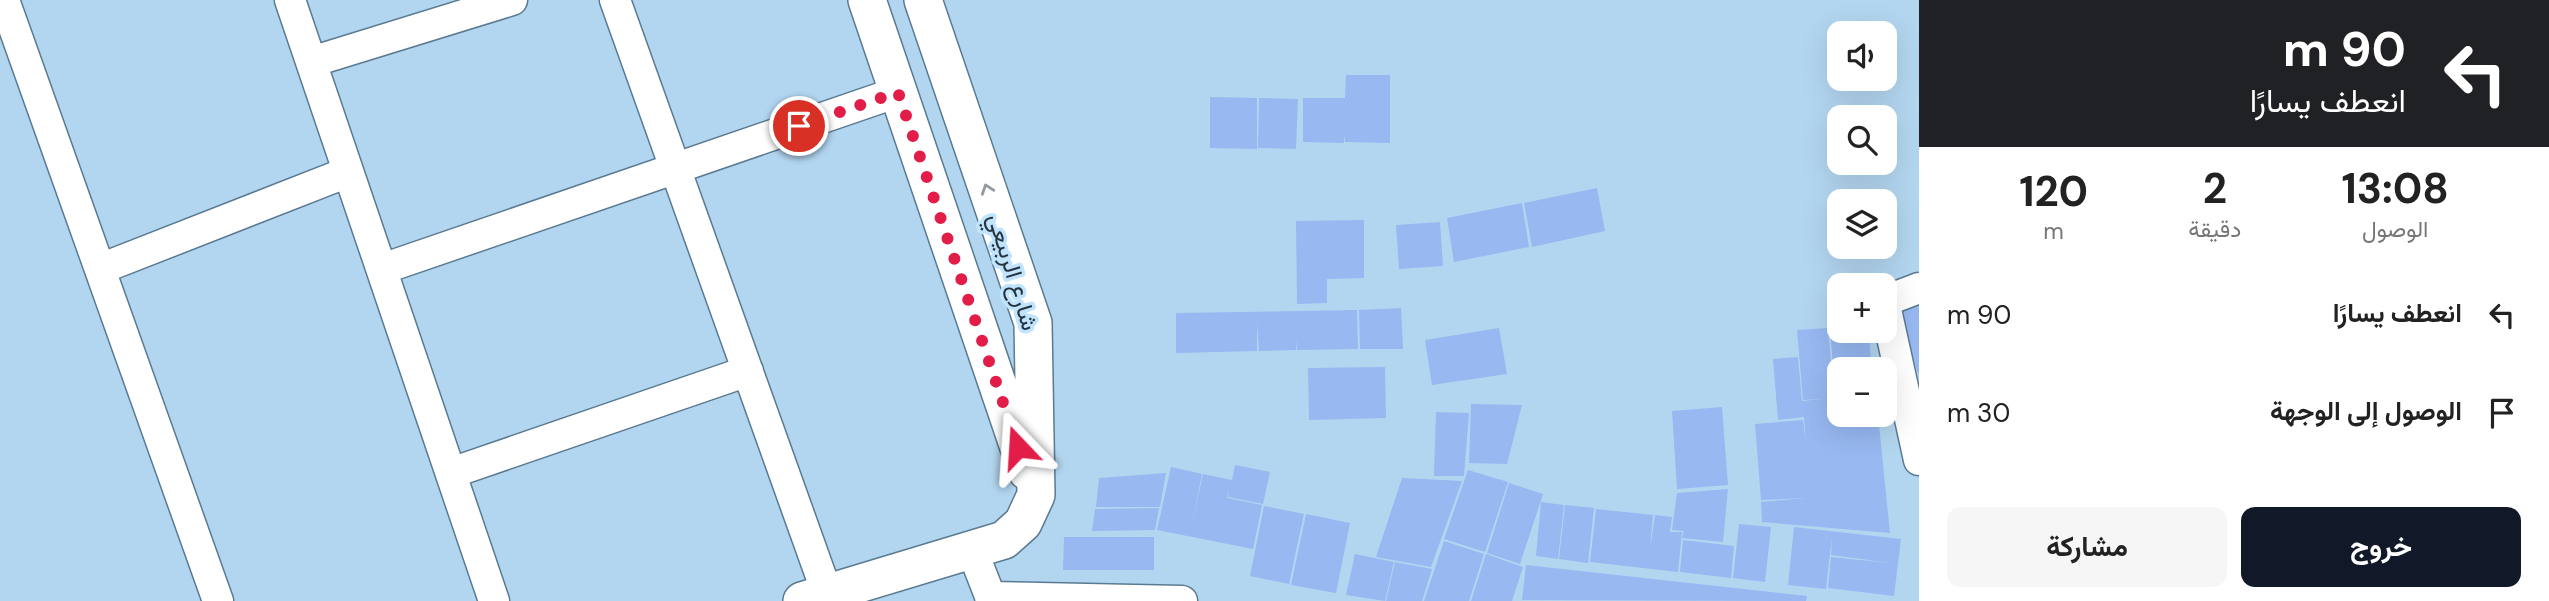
<!DOCTYPE html>
<html lang="ar">
<head>
<meta charset="utf-8">
<style>
	:root { --surface:#fff; --page:#f6f6f6; --text:#222; --muted:#767676; --accent:#111827 }
	body { margin:0; font-family:"DM Sans",Vazirmatn,sans-serif; background:var(--page); color:var(--text); direction:rtl; height:100vh; display:flex; flex-direction:column; font-size:26px; white-space:nowrap }
	* { box-sizing:border-box; margin:0 }
	p { font-size:23px; color:var(--muted) }
	.icon { flex:none; width:38px; height:38px; fill:none; stroke:currentColor; stroke-width:2; stroke-linecap:round; stroke-linejoin:round }
	.map { position:relative; flex:1; overflow:hidden; direction:ltr }
	.sheet { display:flex; flex-direction:column; background:var(--surface); width:630px }
	.sheet>* { flex:none }
	.banner { background:#202124; color:#fff; overflow:hidden }
	.fabs { position:absolute; left:1827px; top:21px; display:grid; gap:14px }
	.fabs a { display:grid; place-items:center; width:70px; height:70px; border-radius:14px; background:var(--surface); box-shadow:0 7px 28px #0002; font-size:35px }
	.pin { position:absolute; display:grid; place-items:center; width:60px; height:60px; color:#fff; margin:-30px; border:4px solid #fff; border-radius:50%; box-shadow:0 2px 7px #0007 }
	.me { position:absolute; width:77px; margin:-38px; rotate:340deg; stroke-linejoin:round; filter:drop-shadow(0 0 5px #0008) }
	.turn { display:flex; align-items:center; gap:24px; height:147px; padding:0 28px; font-size:32px }
	.turn .icon { width:91px; height:91px; stroke-width:2.5 }
	.turn b { display:block; font-size:49px; line-height:60px }
	.eta { display:flex; justify-content:space-evenly; align-items:center; height:119px; text-align:center }
	.eta b { font-size:42px; font-weight:700; line-height:49px }
	.cta { display:flex; gap:14px; margin-top:auto; padding:14px 28px }
	.cta a { flex:1; height:80px; border-radius:14px; background:var(--accent); color:#fff; font-size:28px; font-weight:700; line-height:80px; text-align:center }
	.cta a+a { background:var(--page); color:var(--text) }
	ul { padding:0; list-style:none }
	li { display:flex; align-items:center; gap:21px; height:98px; padding:0 28px }
	li div { flex:1 }
	li b { display:block; font-size:26px }
	li em { font-style:normal }
	main { display:flex; flex:1; min-height:0 }
	.map>svg:first-child { display:block }
	.building { fill:#97b8f1 }
	.lines { fill:none; stroke-linecap:round; stroke-linejoin:round }
	.minor-casing { stroke:#597a91; stroke-width:33 }
	.tertiary-casing { stroke:#597a91; stroke-width:40 }
	.minor { stroke:#fff; stroke-width:30 }
	.tertiary { stroke:#fff; stroke-width:37 }
	.oneway { stroke:#92999e }
	.route { stroke:#e11d48; stroke-width:12; stroke-dasharray:0 21.6 }
	.labels { text-anchor:middle; stroke-width:7; stroke-linejoin:round; paint-order:stroke }
	.street-label { font-size:24px; fill:#25333d; stroke:#c0e3fe }
</style>
</head>
<body>
<main>
<section class="sheet">
<div class="banner">
<div class="turn"><svg class="icon" aria-label="left" viewBox="0 0 24 24"><path d="M17 20v-9H6M10 6l-5 5 5 5"/></svg><div><b>90 m</b>انعطف يسارًا</div></div>
</div>
<div class="eta">
<div><b>13:08</b><p>الوصول</p></div>
<div><b>2</b><p>دقيقة</p></div>
<div><b>120</b><p>m</p></div>
</div>
<ul>
<li><svg class="icon" aria-label="left" viewBox="0 0 24 24"><path d="M17 20v-9H6M10 6l-5 5 5 5"/></svg><div><b>انعطف يسارًا</b></div><em>90 m</em></li>
<li><svg class="icon" aria-label="arrive" viewBox="0 0 24 24"><path d="M6 21V4h12l-3 4 3 4H6"/></svg><div><b>الوصول إلى الوجهة</b></div><em>30 m</em></li>
</ul>
<div class="cta"><a>خروج</a><a>مشاركة</a></div>
</section>
<div class="map">
<svg width="1919" height="601" viewBox="0 0 1919 601">
	<rect width="100%" height="100%" fill="#b3d6f0"/>
	<path class="building" d="M1346 75H1390V143L1345 142 1344 134V143L1303 142V98H1345Z
		M1210 97 1257 98V149L1210 148Z
		M1259 98 1298 99 1296 149 1258 148Z
		M1597 188 1605 231 1532 247 1524 203Z
		M1522 203 1529 247 1454 262 1447 218Z
		M1364 220V278L1327 279V303L1297 304 1296 221Z
		M1440 222 1443 266 1399 269 1396 225Z
		M1919 305V373L1918 374 1900 310Z
		M1401 308 1403 349H1360L1359 310Z
		M1357 310 1358 349 1297 350 1296 340V350L1259 351 1257 323V351L1176 353V313Z
		M1499 328 1507 374 1432 385 1425 340Z
		M1828 328 1834 398H1839V415H1878L1890 533 1762 522 1761 502 1806 498 1761 500 1755 424 1803 420 1806 443 1804 417 1778 420 1773 359 1798 357 1802 401 1823 399 1803 400 1797 330Z
		M1830 328 1869 331 1871 363 1833 367Z
		M1385 367 1386 418 1309 420 1308 368Z
		M1471 404 1522 405 1507 464 1469 463Z
		M1722 407 1728 485 1677 489 1672 411Z
		M1436 412 1469 413 1464 476H1434Z
		M1235 465 1270 472 1263 504 1228 497 1229 488 1227 498 1262 505 1253 549 1157 530 1171 467 1202 474 1192 525 1203 474 1232 480Z
		M1468 470 1508 482 1485 552 1444 539Z
		M1166 473 1160 507H1096L1099 478Z
		M1402 478 1462 481 1431 567 1376 557Z
		M1509 483 1543 494 1520 564 1487 553Z
		M1728 489 1723 542 1682 538 1684 531 1672 530 1677 493Z
		M1541 502 1564 505 1558 559 1536 556Z
		M1565 505 1594 508 1588 563 1559 559Z
		M1264 506 1304 514 1289 584 1250 576Z
		M1159 508 1155 530 1092 531 1095 509Z
		M1596 509 1653 515 1650 550 1655 515 1672 517 1670 532H1682L1678 572 1590 562Z
		M1306 514 1350 523 1336 593 1291 585Z
		M1739 524 1771 527 1765 582 1733 578Z
		M1794 527 1901 539 1894 596 1828 588 1831 557 1891 563 1831 555 1832 536 1826 589 1788 585Z
		M1064 537H1154V570H1063Z
		M1683 540 1734 546 1731 578 1680 572Z
		M1444 541 1484 554 1469 601H1424Z
		M1355 554 1394 562 1385 601 1346 595Z
		M1486 554 1523 567 1512 601H1471Z
		M1395 562 1432 569 1422 601H1386Z
		M1526 565 1807 596 1806 601 1522 600Z"/>
	<g class="lines">
		<defs>
			<path id="minor" d="M4 0 218 601
				M290 0 494 601
				M615 0 827 593
				M311 62 512 0
				M100 269 348 172
				M382 269 898 92
				M1885 301 1919 288
				M1885 305 1919 460
				M451 473 748 371
				M972 550 992 601
				M990 597 1182 601"/>
			<path id="tertiary" d="M867 0 1027 471
				M802 601 1004 540 1023 523 1036 495 1033 323 923 0"/>
		</defs>
		<use href="#minor" class="minor-casing"/>
		<use href="#tertiary" class="tertiary-casing"/>
		<use href="#minor" class="minor"/>
		<use href="#tertiary" class="tertiary"/>
	</g>
	<defs><path id="oneway-chevron" d="M-2-3.5L2.5 0L-2 3.5" fill="none" stroke-width="1.6" stroke-linecap="round" stroke-linejoin="round" transform="scale(1.75)"/></defs>
	<use class="oneway" href="#oneway-chevron" transform="translate(987 189) rotate(-109)"/>
	<g class="lines">
		<path class="route" d="M799 126 898 92 1018 447"/>
	</g>
	<g class="labels">
		<g class="street-label">
			<text transform="translate(1013 272) rotate(73)" y="8">شارع الربيعي</text>
		</g>
	</g>
</svg>
<div class="fabs">
<a><svg class="icon" aria-label="sound" viewBox="0 0 24 24"><path d="M4 9h4l5-4v14l-5-4H4zM17 9q2 3 0 6"/></svg></a>
<a><svg class="icon" aria-label="search" viewBox="0 0 24 24"><circle cx="10" cy="10" r="6"/><path d="M15 15l6 6"/></svg></a>
<a><svg class="icon" aria-label="layers" viewBox="0 0 24 24"><path d="M12 4l9 5-9 5-9-5zM3 14l9 5 9-5"/></svg></a>
<a>+</a>
<a>−</a>
</div>
<div class="pin" style="left:799px;top:126px;background:#d93025"><svg class="icon" aria-label="arrive" viewBox="0 0 24 24"><path d="M6 21V4h12l-3 4 3 4H6"/></svg></div>
<svg class="me" style="left:1018px;top:447px" viewBox="-20 -20 40 40"><path d="M0-17L14 15 0 8-14 15z" fill="#e11d48" stroke="#fff" stroke-width="4"/></svg>
</div>
</main>
</body>
</html>
